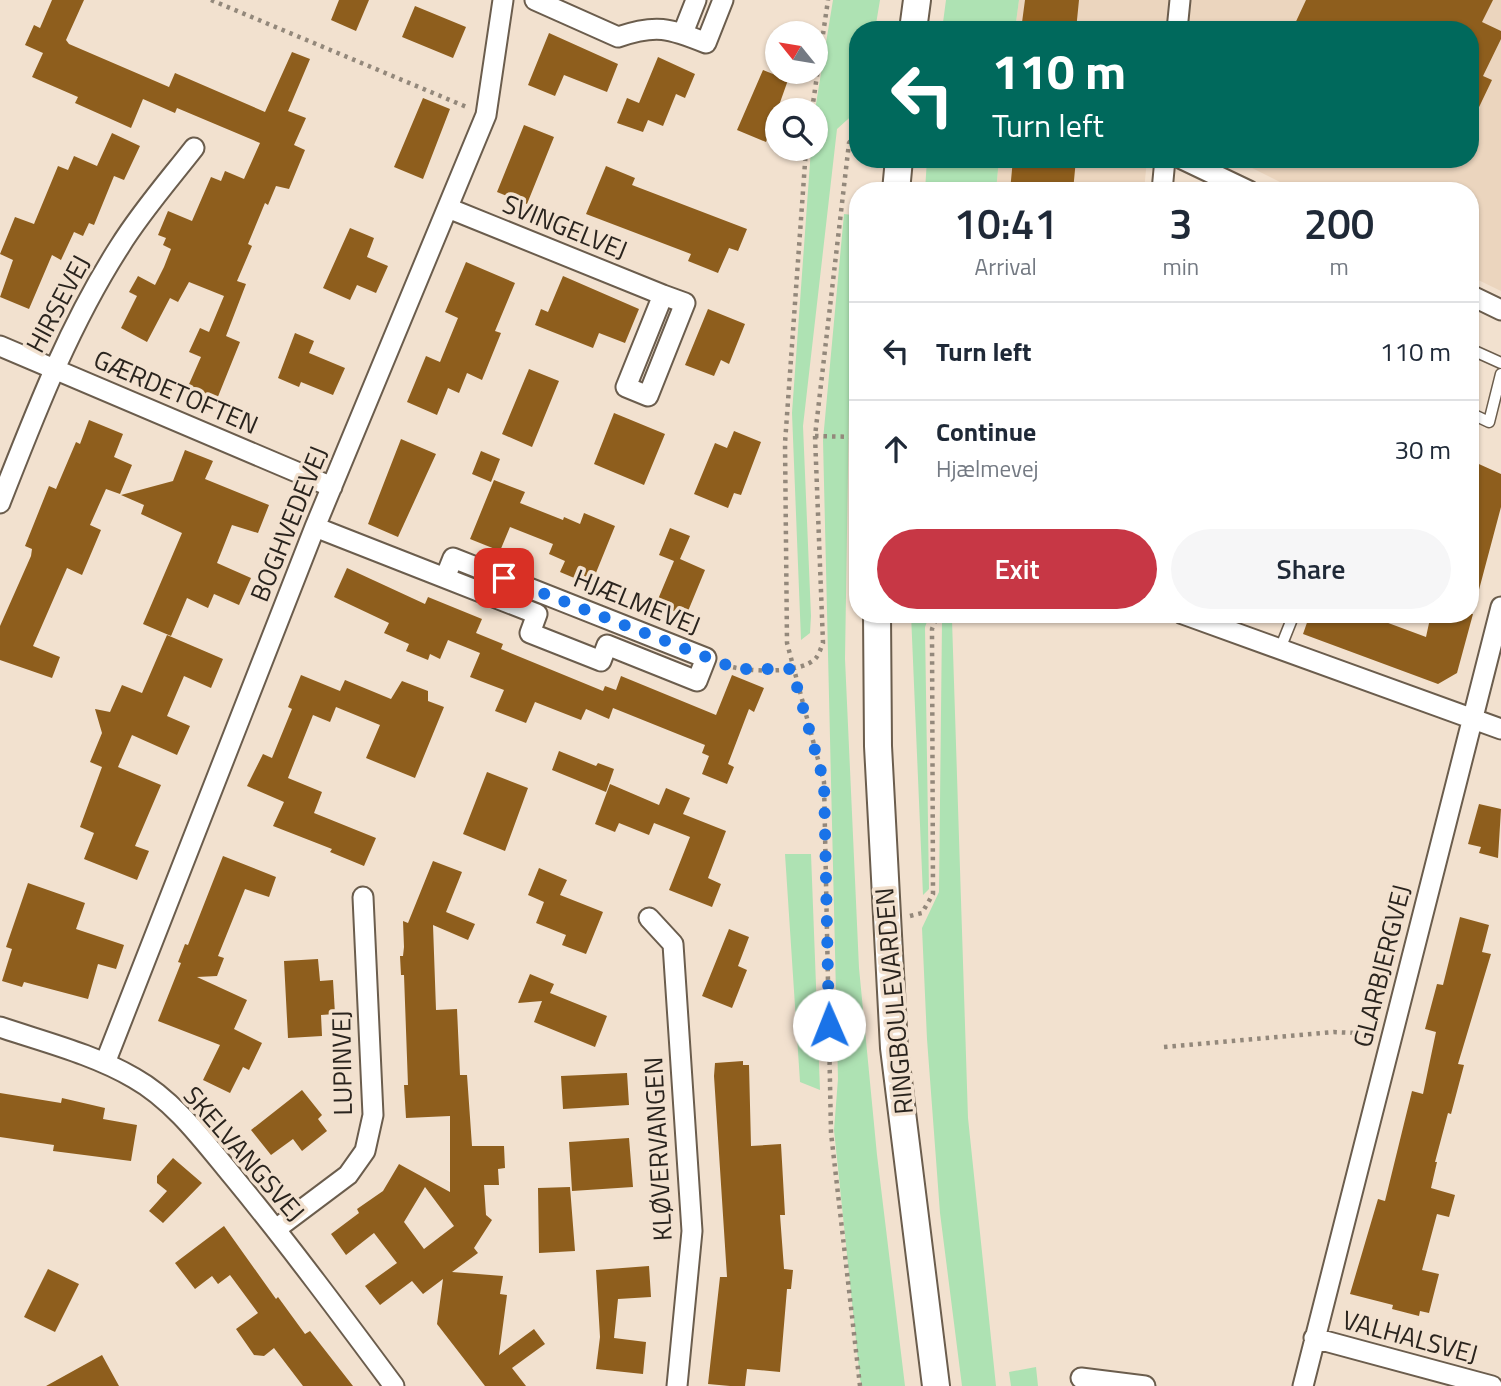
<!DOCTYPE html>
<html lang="en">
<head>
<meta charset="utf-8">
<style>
	:root { --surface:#fff; --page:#f6f6f7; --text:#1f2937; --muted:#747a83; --line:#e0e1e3; --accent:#c73745 }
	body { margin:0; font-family:"Titillium Web",sans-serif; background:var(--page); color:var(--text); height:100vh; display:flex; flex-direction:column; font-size:26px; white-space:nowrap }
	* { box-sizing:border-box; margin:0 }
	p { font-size:23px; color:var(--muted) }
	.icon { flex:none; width:38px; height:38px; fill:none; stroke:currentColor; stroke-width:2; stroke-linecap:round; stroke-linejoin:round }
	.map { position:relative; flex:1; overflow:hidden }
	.drawer { position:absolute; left:849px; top:182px; width:630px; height:441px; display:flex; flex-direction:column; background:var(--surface); border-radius:28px; box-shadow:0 2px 5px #0004 }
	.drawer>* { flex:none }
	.top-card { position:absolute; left:849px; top:21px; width:630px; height:147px; border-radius:28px; box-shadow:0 2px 5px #0004; background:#00695c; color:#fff; overflow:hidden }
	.needle { width:46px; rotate:300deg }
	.controls { position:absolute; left:765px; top:21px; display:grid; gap:14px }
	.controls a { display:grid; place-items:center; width:63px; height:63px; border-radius:50%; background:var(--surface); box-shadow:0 2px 5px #0004; font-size:35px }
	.pin { position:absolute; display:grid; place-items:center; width:60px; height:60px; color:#fff; margin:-30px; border-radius:14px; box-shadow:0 4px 10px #0006 }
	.me { position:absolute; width:77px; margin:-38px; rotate:359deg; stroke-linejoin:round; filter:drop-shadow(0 0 5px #0008) }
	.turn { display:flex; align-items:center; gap:24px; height:147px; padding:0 28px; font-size:32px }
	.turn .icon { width:91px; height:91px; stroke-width:2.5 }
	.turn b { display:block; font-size:49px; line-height:60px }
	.eta { display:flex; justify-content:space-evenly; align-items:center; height:119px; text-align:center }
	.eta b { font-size:42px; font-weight:600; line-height:49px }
	.cta { display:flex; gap:14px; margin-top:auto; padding:14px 28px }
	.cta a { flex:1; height:80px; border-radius:42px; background:var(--accent); color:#fff; font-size:28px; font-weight:600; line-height:80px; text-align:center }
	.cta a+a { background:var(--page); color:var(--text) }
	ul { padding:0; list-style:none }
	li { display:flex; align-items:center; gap:21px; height:98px; padding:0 28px; border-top:2px solid var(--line) }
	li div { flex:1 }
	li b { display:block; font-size:26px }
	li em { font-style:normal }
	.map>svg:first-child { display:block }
	.built { fill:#ebd5be }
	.green { fill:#aee2b3 }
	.building { fill:#8e5e1d; fill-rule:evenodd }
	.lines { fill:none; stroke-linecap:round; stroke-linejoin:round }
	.lane-casing { stroke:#6b5d4d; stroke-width:13 }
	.street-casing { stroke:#6b5d4d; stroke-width:23 }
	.secondary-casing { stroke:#6b5d4d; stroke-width:30 }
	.path { stroke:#93887b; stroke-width:4.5; stroke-dasharray:3.5 5; stroke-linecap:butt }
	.lane { stroke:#fff; stroke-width:10 }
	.street { stroke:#fff; stroke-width:19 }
	.secondary { stroke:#fff; stroke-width:26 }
	.route { stroke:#1a73e8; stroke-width:12; stroke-dasharray:0 21.6 }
	.labels { text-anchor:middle; stroke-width:7; stroke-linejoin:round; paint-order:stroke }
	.street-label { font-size:26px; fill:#2a241e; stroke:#f2e1cf }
</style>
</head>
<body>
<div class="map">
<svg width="1501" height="1386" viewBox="0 0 1501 1386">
	<rect width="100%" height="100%" fill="#f2e1cf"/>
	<path class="built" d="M1019 0H1501V291L1470 276V191H1298L1234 159H1470V30H1015Z
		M999 159H1147L1144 191H996Z"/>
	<path class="green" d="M833 0H880L875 30H858L857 111 837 129 803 426 811 616 810 633 801 640 792 413 811 149H816L815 110Z
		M946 0H1019L1015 30H942Z
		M927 159H999L996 191H925Z
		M844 214 852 215 845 659 859 968 877 1155 905 1386H862L860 1379 834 1130 838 1079 823 440Z
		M911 614H930L925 627 929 889 923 895Z
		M952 620 968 1118 996 1386H962L940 1213 927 1039 922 928 939 892 942 622Z
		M785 854H811L820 1090 800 1082Z
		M1036 1367 1038 1386H1011L1009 1372Z"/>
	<path class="building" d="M52 0H84L66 40 69 44 169 87 175 73 265 112 292 52 310 59 288 111 306 118 294 145 305 150 289 189 276 186 268 205 265 203 248 244 252 246 237 281 246 284 226 336 240 342 215 404 186 391 201 357 189 352 200 328 209 332 224 296 189 282 178 302 170 298 147 342 121 328 137 296 129 292 138 276 155 285 164 267 171 249 163 245 166 238 158 235 168 211 192 221 211 177 221 181 225 171 244 179 260 143 177 108 175 113 143 99 131 128 75 103 78 97 32 77 43 53 25 45 34 25 40 28Z
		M339 0H369L356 31 331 20Z
		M1025 0H1079L1076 30H1021Z
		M1306 0H1493L1482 22 1501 31V39L1483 76 1492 80 1470 126V30H1292Z
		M415 6 466 27 453 58 402 37Z
		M549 33 618 64 607 92 564 75 555 96 528 85Z
		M658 57 695 74 685 98 676 94 663 126 648 120 643 132 617 123 627 98 639 103Z
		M763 70 788 80 766 142 737 130Z
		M423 98 450 109 423 179 394 167Z
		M524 125 554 137 527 204 497 192Z
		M112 133 140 146 124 180 114 176 94 225 89 223 83 236 74 232 61 260 52 255 29 309 0 297 13 260 0 254 15 217 34 224 58 166 68 170 74 156 97 166Z
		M1013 159H1076L1073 191H1010Z
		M606 166 635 178 632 185 747 229 738 251 729 248 718 273 688 261 691 254 586 214Z
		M350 228 374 238 367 257 388 266 376 293 357 285 350 300 323 288Z
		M466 262 515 283 495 331 501 333 482 380 467 373 459 393 448 388 437 415 407 402 426 356 440 362 458 318 445 312Z
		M563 276 639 309 625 343 599 333 593 348 535 325 541 309 548 312Z
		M708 309 745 324 729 364 721 360 714 376 685 365Z
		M295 333 314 341 309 353 345 368 333 395 301 382 299 387 278 378Z
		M529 369 559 381 532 447 502 434Z
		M614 413 665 434 644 485 594 464Z
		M89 420 123 434 114 457 132 465 120 494 106 489 90 525 101 530 82 575 67 568 33 646 60 657 52 678 0 660V626L31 556 32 549 25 546 49 486 56 489 76 442 80 444Z
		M734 431 761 442 741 495 734 493 728 508 694 494 715 443 727 448Z
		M401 439 436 454 398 537 368 524Z
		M185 450 213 461 205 479 269 505 258 533 232 525 217 563 251 578 239 605 214 594 208 608 187 598 171 636 143 624 182 533 141 514 144 505 121 495 173 481Z
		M481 451 500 459 491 482 472 474Z
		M1470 460 1501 474V507L1476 601H1470Z
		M494 480 525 492 520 503 563 520 564 517 580 524 584 513 615 526 591 585 560 572 565 561 549 554 553 544 510 527 500 551 470 539Z
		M670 528 690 536 680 559 705 570 686 616 656 604 674 561 659 555Z
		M347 568 425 604 428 597 482 619 476 633 503 644 501 649 603 691 605 686 616 690 621 676 716 715 732 675 764 688 754 712 749 709 728 764 734 767 727 784 702 774 709 756 702 753 705 745 613 708 609 719 586 709 581 720 535 702 526 723 495 711 504 690 470 677 480 653 448 640 440 659 430 654 428 660 406 651 409 644 384 633 389 623 334 597Z
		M1310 614H1364L1426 637 1431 614H1473L1457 673 1438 684 1303 634Z
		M167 635 223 659 211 688 184 676 167 716 190 726 177 755 132 735 118 767 161 785 135 846 149 851 137 880 84 859 94 833 80 827 102 767 90 762 102 733 95 709 110 712 122 685 142 693Z
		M301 675 340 691 345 680 391 699 402 681 428 691V701L444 707 415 778 366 758 380 725 336 707 330 722 313 715 288 778 322 792 314 813 376 838 364 866 330 852 332 849 273 826 284 802 247 786 263 754 272 758 292 709 288 707Z
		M559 751 596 766 598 763 614 769 606 792 552 770Z
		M487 772 528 788 505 851 463 834Z
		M610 784 659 805 666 788 690 798 683 814 726 831 708 878 721 884 712 907 669 890 690 837 654 823 649 835 619 823 615 832 595 824Z
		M1479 804 1501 809 1498 858 1479 853 1481 847 1468 844Z
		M223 856 276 877 269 897 245 889 218 956 224 958 217 976 197 977 247 1000 234 1029 262 1043 249 1070 243 1067 230 1093 203 1080 220 1045 158 1021 181 963 178 962 185 944 188 945Z
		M433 861 462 872 446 912 475 924 468 940 433 925 436 1010 457 1009 460 1075H467L472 1146H504L505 1168 498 1169 499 1185H484L486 1215 492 1220 474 1248 478 1253 452 1272 503 1276 500 1294 507 1295 499 1355 534 1329 545 1344 512 1368 526 1386H485L437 1324 443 1279 423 1294 412 1281 380 1305 365 1286 397 1263 374 1233 346 1255 331 1234 359 1213 357 1209 383 1191 399 1164 450 1192V1116L406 1118 404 1085H408L404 975H401L400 956H403L404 947 403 921 408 923ZM425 1187 454 1226 424 1249 404 1222Z
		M539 868 567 880 560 895 603 912 586 954 562 945 566 935 536 923 544 902 528 895Z
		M28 883 85 903 76 929 124 945 116 969 98 964 88 999 24 982 22 987 2 981 12 949 6 947Z
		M1460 917 1489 925 1482 952 1491 954 1458 1064 1464 1065 1451 1114 1448 1113 1435 1162H1437L1431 1188 1455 1195 1449 1217 1437 1214 1422 1270 1439 1274 1429 1313 1420 1311 1419 1316 1392 1309 1393 1305 1350 1294 1378 1199 1385 1201 1412 1091 1423 1094 1436 1032 1425 1029 1437 984 1443 985Z
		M729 929 749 937 738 966 747 970 732 1008 702 996Z
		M318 959 320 981 333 980 335 1014 321 1015 322 1036 288 1038 284 961Z
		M530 974 554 984 550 993 607 1016 595 1047 534 1022 542 1001 518 1003Z
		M743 1061V1065H749L751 1146 781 1144 785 1215H780L784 1269 793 1270 791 1289H787L780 1372 747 1369 745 1386H730L708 1384 720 1277H727L714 1076 715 1063Z
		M627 1073 629 1105 563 1109 561 1076Z
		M302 1090 322 1115 318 1119 327 1131 302 1151 293 1139 271 1155 251 1130Z
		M0 1093 61 1103 62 1098 105 1108 103 1119 137 1125 131 1161 53 1151 54 1145 0 1137Z
		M629 1138 633 1187 572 1191 569 1142Z
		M173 1158 202 1183 163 1223 149 1211 167 1191 157 1183V1176Z
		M570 1187 575 1251 539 1253 538 1188Z
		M224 1226 276 1299 278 1297 305 1334 310 1331 353 1386H303L274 1348 264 1356 254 1355 236 1329 258 1313 230 1275 218 1284 212 1276 195 1289 175 1263Z
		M649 1266 651 1297 618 1299 614 1338 646 1342 643 1374 596 1369 600 1337 596 1270Z
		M48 1269 79 1284 55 1332 24 1317Z
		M102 1355 119 1386H46Z"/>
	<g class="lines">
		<defs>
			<path id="lane" d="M1470 349 1501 363
				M1470 413 1489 422 1501 374
				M1280 649 1294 614"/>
			<path id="street" d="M535 0 618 37C656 24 669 28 706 43L723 0
				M1177 30 1180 0
				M683 33 696 0
				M1182 159 1249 191
				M1162 191 1165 159
				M448 208 663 295 685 303 648 396 626 387 663 295
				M1470 295 1501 310
				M0 346 332 487
				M0 503C35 414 68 327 120 246 141 212 169 180 194 148
				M315 527 445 578 453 558 706 658 697 681 607 645 601 661 530 633 537 614 445 578
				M1183 614 1501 729
				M649 918 673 944 692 1231 677 1386
				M0 1027C44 1042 93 1054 134 1078 175 1101 205 1143 235 1179 290 1246 342 1316 394 1386
				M105 1063 315 527 486 115 503 0
				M276 1229 348 1175 365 1151 373 1115 363 897
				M1314 1338 1492 1386
				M1081 1378 1145 1386
				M1303 1386 1501 607"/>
			<path id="secondary" d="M913 30 917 0
				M896 191 899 159
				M877 614 878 746 894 1048 936 1386"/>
		</defs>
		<use href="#lane" class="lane-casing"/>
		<use href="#street" class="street-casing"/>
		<use href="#secondary" class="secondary-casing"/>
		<path class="path" d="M211 0 469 108
			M812 110 828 0
			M806 149 785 443 787 643 824 782 831 1133 860 1386
			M815 436 858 437
			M725 665C744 672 801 675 816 658 819 654 821 648 823 643L815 436 849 143 858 130
			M910 916 922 913 933 894 932 629 938 614
			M1164 1047 1334 1032 1373 1034"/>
		<use href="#lane" class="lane"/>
		<use href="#street" class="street"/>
		<use href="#secondary" class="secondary"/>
	</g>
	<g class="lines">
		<path class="route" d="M504 578 737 669H792L824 782 829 1025"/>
	</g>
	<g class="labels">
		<g class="street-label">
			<text transform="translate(565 227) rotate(22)" y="9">SVINGELVEJ</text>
			<text transform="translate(58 304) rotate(-62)" y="9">HIRSEVEJ</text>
			<text transform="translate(176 392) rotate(23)" y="9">GÆRDETOFTEN</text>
			<text transform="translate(289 524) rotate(-68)" y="9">BOGHVEDEVEJ</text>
			<text transform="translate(637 602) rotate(22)" y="9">HJÆLMEVEJ</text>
			<text transform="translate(1382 966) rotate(-76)" y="9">GLARBJERGVEJ</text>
			<text transform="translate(894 1001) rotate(-95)" y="9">RINGBOULEVARDEN</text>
			<text transform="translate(342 1063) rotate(-91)" y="9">LUPINVEJ</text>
			<text transform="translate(658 1149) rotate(-93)" y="9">KLØVERVANGEN</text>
			<text transform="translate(244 1154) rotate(49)" y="9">SKELVANGSVEJ</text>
			<text transform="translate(1410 1337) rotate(15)" y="9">VALHALSVEJ</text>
		</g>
	</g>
</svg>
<div class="controls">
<a><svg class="needle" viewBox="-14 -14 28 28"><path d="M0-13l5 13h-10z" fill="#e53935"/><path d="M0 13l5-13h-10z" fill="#747a83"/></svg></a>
<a><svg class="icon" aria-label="search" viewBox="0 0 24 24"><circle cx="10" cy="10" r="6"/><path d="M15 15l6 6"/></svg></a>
</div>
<div class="pin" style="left:504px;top:578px;background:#d93025"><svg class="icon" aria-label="arrive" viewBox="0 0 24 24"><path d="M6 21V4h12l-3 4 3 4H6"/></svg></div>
<svg class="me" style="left:829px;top:1025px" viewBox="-20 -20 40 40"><circle r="19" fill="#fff"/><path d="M0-13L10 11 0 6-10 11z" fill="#1a73e8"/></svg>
<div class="top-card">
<div class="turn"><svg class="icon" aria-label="left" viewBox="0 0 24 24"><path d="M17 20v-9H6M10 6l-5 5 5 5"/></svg><div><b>110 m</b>Turn left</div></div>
</div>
<section class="drawer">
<div class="eta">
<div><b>10:41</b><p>Arrival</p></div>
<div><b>3</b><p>min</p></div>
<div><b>200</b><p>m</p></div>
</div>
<ul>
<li><svg class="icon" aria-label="left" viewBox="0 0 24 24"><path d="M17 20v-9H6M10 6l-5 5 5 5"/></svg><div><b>Turn left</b></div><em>110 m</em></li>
<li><svg class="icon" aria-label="ahead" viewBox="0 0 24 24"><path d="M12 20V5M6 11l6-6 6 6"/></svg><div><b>Continue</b><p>Hjælmevej</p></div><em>30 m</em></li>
</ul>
<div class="cta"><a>Exit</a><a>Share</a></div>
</section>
</div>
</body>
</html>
